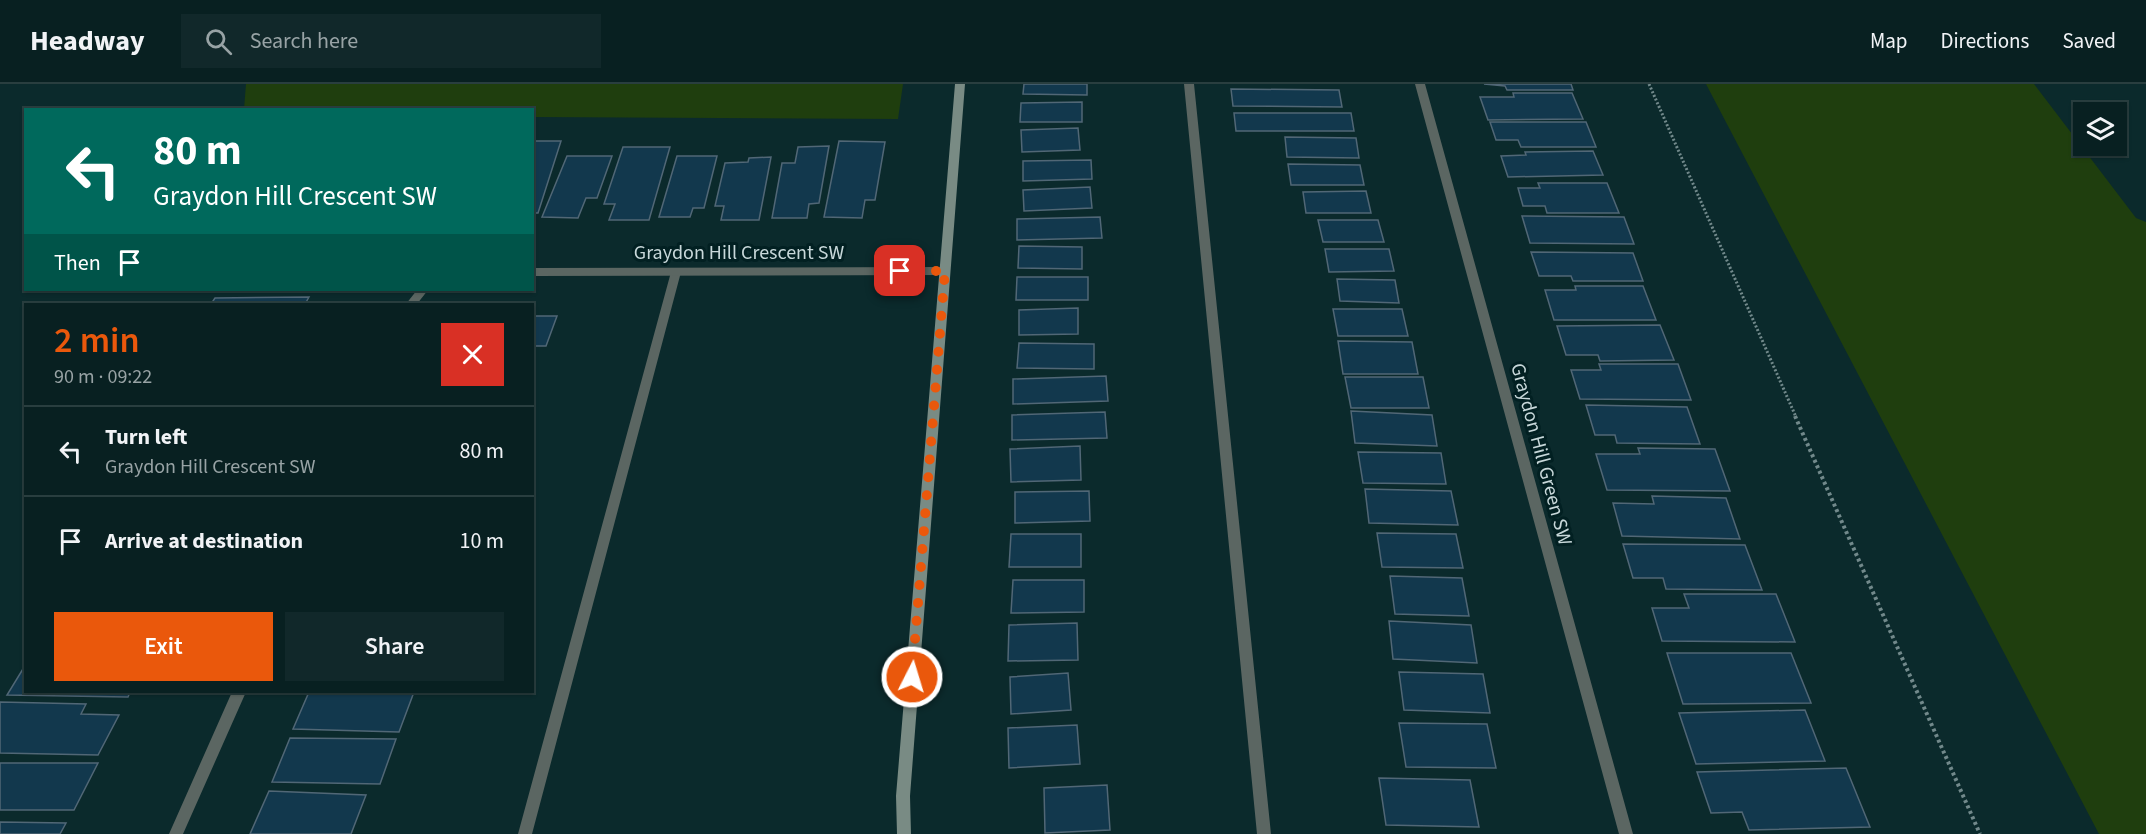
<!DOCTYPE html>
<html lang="en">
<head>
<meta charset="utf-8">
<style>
	:root { --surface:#082021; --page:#11282a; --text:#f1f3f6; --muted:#98a3a5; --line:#293e3f; --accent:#ea580c }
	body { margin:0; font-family:"Source Sans 3",sans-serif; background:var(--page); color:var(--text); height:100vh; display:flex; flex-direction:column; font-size:22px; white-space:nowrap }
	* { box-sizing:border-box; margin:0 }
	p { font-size:20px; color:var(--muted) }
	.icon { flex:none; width:33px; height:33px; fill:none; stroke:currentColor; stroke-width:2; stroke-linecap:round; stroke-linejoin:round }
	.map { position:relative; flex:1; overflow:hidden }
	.panel { position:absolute; left:24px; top:219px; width:510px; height:390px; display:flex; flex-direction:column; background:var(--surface); border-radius:0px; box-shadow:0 2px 4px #0004,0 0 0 2px var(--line) }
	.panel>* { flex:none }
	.hud { position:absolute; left:24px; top:24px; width:510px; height:183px; border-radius:0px; box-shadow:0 2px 4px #0004,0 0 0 2px var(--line); background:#00695c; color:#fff; overflow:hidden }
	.tools { position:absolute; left:2073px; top:18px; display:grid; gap:12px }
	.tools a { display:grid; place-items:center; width:54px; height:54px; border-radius:0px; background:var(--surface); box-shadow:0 2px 4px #0004,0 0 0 2px var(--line); font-size:30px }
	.pin { position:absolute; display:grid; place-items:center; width:51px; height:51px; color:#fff; margin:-26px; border-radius:12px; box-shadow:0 3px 9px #0006 }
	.me { position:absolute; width:66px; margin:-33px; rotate:5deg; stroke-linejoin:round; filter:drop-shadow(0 0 4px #0008) }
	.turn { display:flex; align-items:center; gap:21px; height:126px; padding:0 30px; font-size:27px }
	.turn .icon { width:78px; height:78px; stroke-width:2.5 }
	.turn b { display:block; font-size:42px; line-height:51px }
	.then { display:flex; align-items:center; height:57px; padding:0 30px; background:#0003; gap:12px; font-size:22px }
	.round { display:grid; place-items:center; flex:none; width:63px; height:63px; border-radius:0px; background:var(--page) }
	.headline { display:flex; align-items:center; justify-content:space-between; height:102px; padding:0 30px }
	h1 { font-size:36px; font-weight:600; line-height:45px; color:var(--accent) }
	.primary-button { display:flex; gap:12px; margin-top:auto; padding:12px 30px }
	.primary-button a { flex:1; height:69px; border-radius:0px; background:var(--accent); color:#fff; font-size:24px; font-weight:600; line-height:69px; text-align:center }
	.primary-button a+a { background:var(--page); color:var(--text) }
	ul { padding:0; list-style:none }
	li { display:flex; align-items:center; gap:18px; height:90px; padding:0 30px; border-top:2px solid var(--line) }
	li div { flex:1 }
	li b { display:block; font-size:22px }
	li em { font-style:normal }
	header { display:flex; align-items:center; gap:36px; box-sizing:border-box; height:84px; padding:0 30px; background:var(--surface); border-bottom:2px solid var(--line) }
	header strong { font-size:28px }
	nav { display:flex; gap:33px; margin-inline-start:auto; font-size:21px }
	.search { width:420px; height:54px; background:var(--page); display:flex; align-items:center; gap:15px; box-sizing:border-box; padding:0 21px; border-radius:0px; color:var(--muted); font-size:22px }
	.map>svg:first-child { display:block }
	.green { fill:#1f3e0e }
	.building { fill:#12384d; stroke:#516776; stroke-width:1.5 }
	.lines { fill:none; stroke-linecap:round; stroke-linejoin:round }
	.path-far1 { stroke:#72898b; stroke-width:3; stroke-dasharray:2 2; stroke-linecap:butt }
	.path { stroke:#72898b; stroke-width:4; stroke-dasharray:3 3; stroke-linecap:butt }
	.lane { fill:#5b6662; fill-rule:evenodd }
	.street { fill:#5b6662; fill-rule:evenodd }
	.secondary { fill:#798b84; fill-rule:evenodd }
	.route { stroke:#ea580c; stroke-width:10; stroke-dasharray:0 18 }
	.labels { text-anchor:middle; stroke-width:6; stroke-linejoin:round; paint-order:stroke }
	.street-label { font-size:20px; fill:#c8d8da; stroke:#022022 }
</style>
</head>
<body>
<header>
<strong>Headway</strong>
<div class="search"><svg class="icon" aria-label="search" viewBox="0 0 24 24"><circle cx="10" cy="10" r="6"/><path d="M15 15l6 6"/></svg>Search here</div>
<nav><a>Map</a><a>Directions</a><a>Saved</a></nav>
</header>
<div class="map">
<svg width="2146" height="750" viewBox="0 0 2146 750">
	<rect width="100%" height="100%" fill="#0b2a2c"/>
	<path class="green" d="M246 0H903L898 35 533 33 532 26 244 25Z
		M1706 0H2034L2136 134 2146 138V750H2099Z"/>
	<path class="building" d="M1024 0H1087V11L1023 10Z
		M1484 0H1571L1573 6H1507L1505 2Z
		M1231 5 1339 6 1342 23 1233 22Z
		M1513 9H1572L1583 35 1488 36 1480 13H1514Z
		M1082 18V38H1020L1021 19Z
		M1234 29H1351L1354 47H1236Z
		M1490 38H1586L1596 63H1521L1518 56H1496Z
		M1078 44 1080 66 1022 68 1021 46Z
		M1285 53 1356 54 1359 74 1287 73Z
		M532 57H561L538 129H532Z
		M839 57 885 58 875 116H865L862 134 824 133Z
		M829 62 819 119 809 120 807 134H772L782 79H795L798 63Z
		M623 63H670L649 136H609L615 120H604Z
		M1593 67 1603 91 1508 93 1501 72 1526 71 1525 68Z
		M567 72H612L597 114H586L578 134 542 133Z
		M677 72H717L704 124H693L690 133H659Z
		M771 73 759 136H721L724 122H715L725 79 748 78 749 74Z
		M1091 76 1092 95 1023 97V77Z
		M1288 80 1360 81 1364 101H1291Z
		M1538 99H1607L1619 129H1547L1545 122H1523L1518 104H1540Z
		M1090 103 1092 124 1024 127 1023 106Z
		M1366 107 1371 129H1306L1303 108Z
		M1522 132 1624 133 1634 160 1530 159Z
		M1100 133 1102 154 1017 156V135Z
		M1318 136H1378L1384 158H1323Z
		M1019 162 1082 163V185L1018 184Z
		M1325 165H1389L1394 187 1329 188Z
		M1531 168 1633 169 1643 197H1573L1571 192H1539Z
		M1017 193H1088V216H1016Z
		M1337 195 1395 196 1399 219 1340 217Z
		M1575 202H1643L1656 236H1554L1545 206H1576Z
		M309 213 305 220H211L215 214Z
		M1078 224V250L1019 251V226Z
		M1333 225H1402L1408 252H1338Z
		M532 232H557L546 262H532Z
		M1660 241 1674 276 1600 277 1598 271H1566L1557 242Z
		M1338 257 1412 258 1418 290H1343Z
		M1019 259 1094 260V285L1017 284Z
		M1599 280H1678L1691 316 1580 315 1571 286H1601Z
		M1106 292 1108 317 1013 320V295Z
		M1345 293H1423L1429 324H1351Z
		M1586 321 1687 323 1700 360 1617 359 1615 351H1595Z
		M1351 327 1432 331 1437 362 1355 359Z
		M1105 328 1107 354 1012 356V331Z
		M1080 362 1081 396 1011 398 1010 365Z
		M1638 364 1715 365 1730 407 1607 406 1596 370H1640Z
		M1358 368 1441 369 1446 400 1363 399Z
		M1365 405 1451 407 1458 441 1369 439Z
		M1089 407 1090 437 1015 439V408Z
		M1652 412 1726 414 1740 455 1622 452 1613 419 1654 420Z
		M1377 449 1456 450 1463 484 1382 483Z
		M1011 450H1081V483H1009Z
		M1623 460 1745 461 1762 506 1666 505 1663 494H1633Z
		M1390 492 1462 494 1469 532 1395 530Z
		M1013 496H1084V528L1011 529Z
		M1684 510H1776L1795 558 1662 557 1652 524H1689Z
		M1389 537 1471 541 1477 579 1393 575Z
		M1077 539 1078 576 1008 577 1009 541Z
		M1667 569H1791L1811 619 1683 620Z
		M26 580V608H130L128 613 7 611Z
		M1399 588 1483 590 1490 629 1404 626Z
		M1068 589 1071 626 1011 630 1010 593Z
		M309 608H414L399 648 293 645Z
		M0 618 86 620 81 630 119 631 98 671 0 669Z
		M1805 626 1825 677 1696 680 1679 629Z
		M1399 639 1487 640 1496 684 1406 683Z
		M1077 641 1080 680 1009 684 1008 644Z
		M290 654 396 655 380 700 272 698Z
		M0 679H98L74 726H0Z
		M1846 684 1870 743 1749 746 1742 728 1711 729 1697 688Z
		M1379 694 1470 696 1479 743 1386 741Z
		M1107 701 1110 746 1045 749 1044 704Z
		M269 707 366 711 351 750H250Z
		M0 738 66 739 60 750H0Z"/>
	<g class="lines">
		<path class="path-far1" d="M1649 0 1796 333"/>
		<path class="path" d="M1795 332 1980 750"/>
		<path class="lane" d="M1184 0H1194L1271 750H1257Z
			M676 184 681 188 532 750H518L671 188Z"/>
		<path class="street" d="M1415 0H1425L1633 750H1619Z
			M945 183 950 187 945 191 532 192V184Z
			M417 206H428L417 220H406Z
			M232 608H246L183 750H169Z"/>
		<path class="secondary" d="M955 0H965L910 712 911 750H897L896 712Z"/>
	</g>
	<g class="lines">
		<path class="route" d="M900 187H945L912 593"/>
	</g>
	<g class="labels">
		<g class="street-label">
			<text x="739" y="175">Graydon Hill Crescent SW</text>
			<text transform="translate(1542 370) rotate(75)" y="7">Graydon Hill Green SW</text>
		</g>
	</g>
</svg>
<div class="tools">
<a><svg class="icon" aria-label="layers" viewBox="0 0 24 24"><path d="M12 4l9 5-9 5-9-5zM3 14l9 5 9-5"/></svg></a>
</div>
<div class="pin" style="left:900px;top:187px;background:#d93025"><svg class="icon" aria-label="arrive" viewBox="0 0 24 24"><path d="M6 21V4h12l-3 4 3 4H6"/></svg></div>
<svg class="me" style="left:912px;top:593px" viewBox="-20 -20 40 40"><circle r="17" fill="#ea580c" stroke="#fff" stroke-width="3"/><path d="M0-11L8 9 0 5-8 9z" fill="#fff"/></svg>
<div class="hud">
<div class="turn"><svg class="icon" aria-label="left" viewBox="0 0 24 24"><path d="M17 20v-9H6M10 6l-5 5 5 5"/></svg><div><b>80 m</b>Graydon Hill Crescent SW</div></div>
<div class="then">Then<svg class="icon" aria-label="arrive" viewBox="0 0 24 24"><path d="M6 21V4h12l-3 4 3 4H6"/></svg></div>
</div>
<section class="panel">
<div class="headline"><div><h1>2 min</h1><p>90 m · 09:22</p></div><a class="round" style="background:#d93025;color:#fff"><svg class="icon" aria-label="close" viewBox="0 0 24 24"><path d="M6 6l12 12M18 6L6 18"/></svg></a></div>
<ul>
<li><svg class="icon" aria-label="left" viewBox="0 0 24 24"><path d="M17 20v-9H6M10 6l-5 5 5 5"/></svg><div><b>Turn left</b><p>Graydon Hill Crescent SW</p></div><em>80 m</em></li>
<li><svg class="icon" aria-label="arrive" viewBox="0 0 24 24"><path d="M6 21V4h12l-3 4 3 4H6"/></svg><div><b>Arrive at destination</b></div><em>10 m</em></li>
</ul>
<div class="primary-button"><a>Exit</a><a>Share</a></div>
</section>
</div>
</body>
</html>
